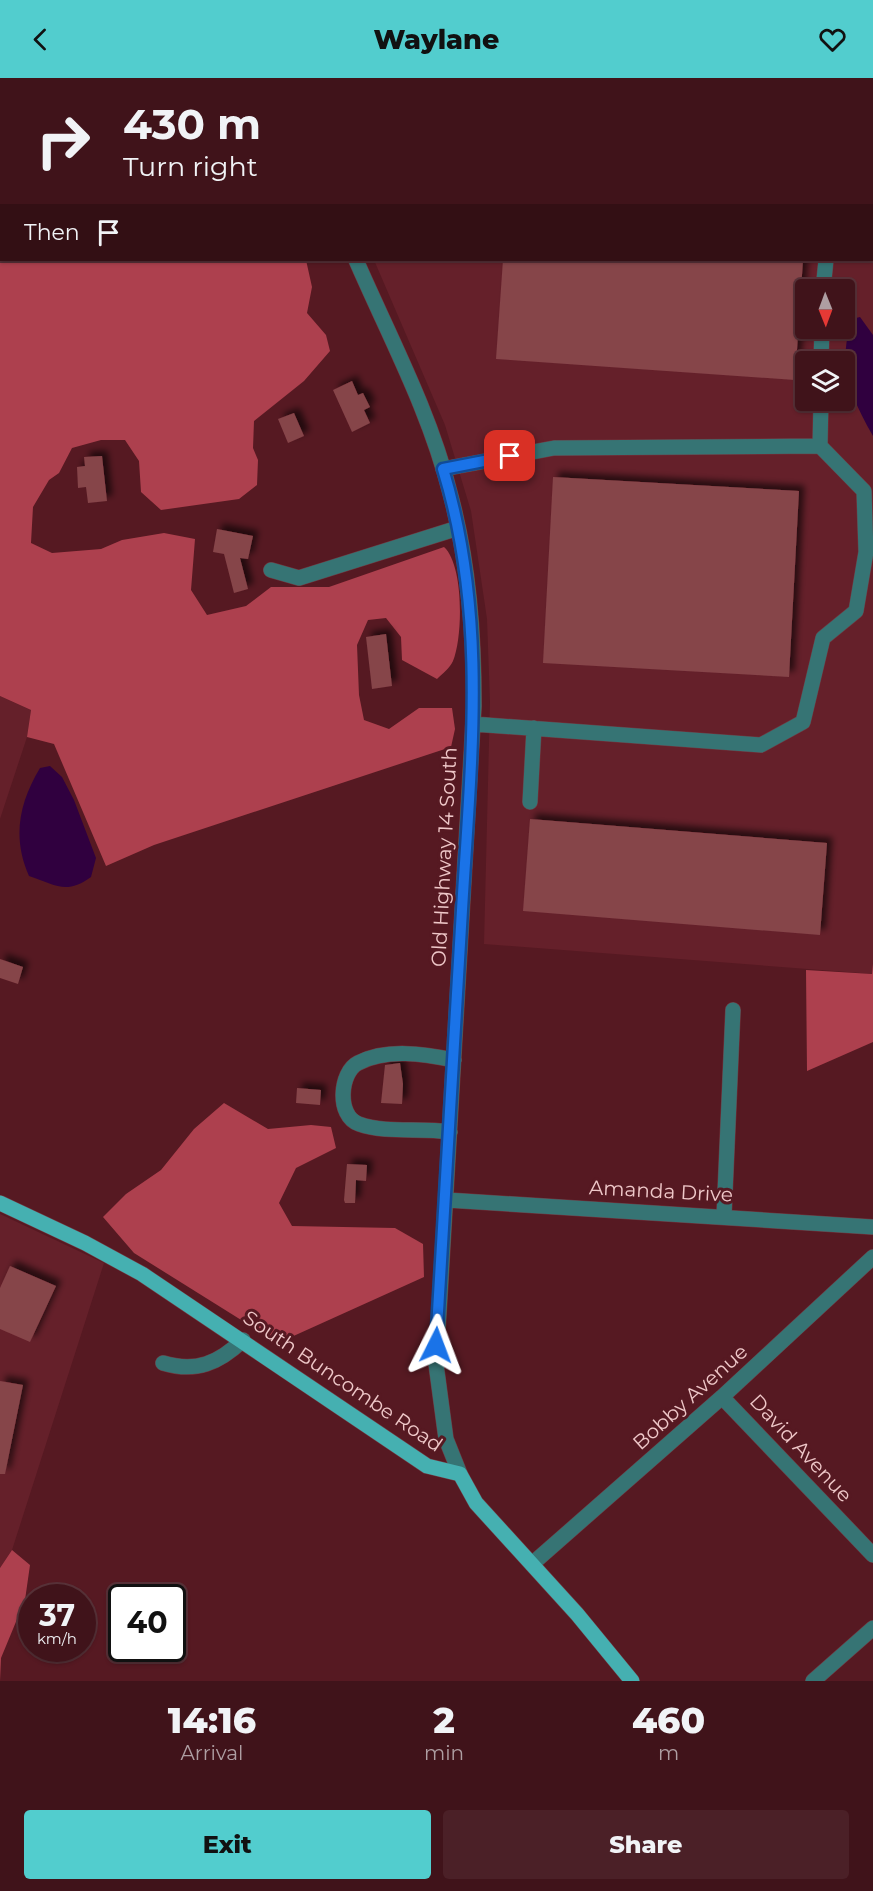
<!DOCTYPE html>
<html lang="en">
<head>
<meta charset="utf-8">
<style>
	:root { --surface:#40131a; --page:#4b2027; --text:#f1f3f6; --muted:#ae9ea2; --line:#593239; --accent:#52cdce }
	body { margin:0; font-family:Montserrat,sans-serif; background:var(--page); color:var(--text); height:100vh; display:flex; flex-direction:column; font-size:22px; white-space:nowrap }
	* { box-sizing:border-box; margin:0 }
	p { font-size:20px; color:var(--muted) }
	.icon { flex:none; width:33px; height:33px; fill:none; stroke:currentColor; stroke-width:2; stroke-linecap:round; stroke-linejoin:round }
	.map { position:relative; height:1603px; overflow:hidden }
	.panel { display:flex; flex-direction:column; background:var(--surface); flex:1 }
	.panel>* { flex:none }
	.hud { position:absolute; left:0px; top:0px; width:873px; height:183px; box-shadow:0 2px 4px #0004,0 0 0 2px var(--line); background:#40131a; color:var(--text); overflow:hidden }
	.needle { width:39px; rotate:179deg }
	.fabs { position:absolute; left:795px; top:201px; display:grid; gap:12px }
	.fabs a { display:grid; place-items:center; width:60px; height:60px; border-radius:6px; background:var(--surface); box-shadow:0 2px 4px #0004,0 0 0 2px var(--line); font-size:30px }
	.speed { position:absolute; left:18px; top:1506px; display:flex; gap:12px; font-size:30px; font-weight:700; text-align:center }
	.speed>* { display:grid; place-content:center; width:78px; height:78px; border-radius:50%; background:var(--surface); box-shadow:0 2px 4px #0004,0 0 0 2px var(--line); line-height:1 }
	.speed small { font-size:15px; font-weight:400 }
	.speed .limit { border:3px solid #111; border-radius:9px; background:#fff; color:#111 }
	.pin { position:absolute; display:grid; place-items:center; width:51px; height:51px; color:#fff; margin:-26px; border-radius:12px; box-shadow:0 3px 9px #0006 }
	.me { position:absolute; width:66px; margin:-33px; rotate:3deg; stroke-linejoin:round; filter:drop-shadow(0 0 4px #0008) }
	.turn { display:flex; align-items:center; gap:21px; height:126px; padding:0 24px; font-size:27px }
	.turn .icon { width:78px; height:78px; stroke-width:2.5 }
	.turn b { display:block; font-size:42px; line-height:51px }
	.then { display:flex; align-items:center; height:57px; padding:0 24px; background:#0003; gap:12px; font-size:22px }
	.eta { display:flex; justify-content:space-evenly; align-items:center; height:102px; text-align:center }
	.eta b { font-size:36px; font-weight:800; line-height:42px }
	.action { display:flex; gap:12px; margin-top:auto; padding:12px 24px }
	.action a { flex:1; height:69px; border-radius:6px; background:var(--accent); color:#111; font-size:24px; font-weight:800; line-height:69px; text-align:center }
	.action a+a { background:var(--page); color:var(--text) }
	header { display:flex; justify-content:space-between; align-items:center; height:78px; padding:0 24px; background:var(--accent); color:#111; font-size:27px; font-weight:800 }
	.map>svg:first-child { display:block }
	.built { fill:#65202a; fill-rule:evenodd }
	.forest { fill:#ad404e }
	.water { fill:#30003f }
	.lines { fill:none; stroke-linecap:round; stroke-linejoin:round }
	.stream { stroke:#30003f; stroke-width:4 }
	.building { fill:#864449; filter:url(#shadow) }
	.minor-casing { stroke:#723840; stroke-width:16 }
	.major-casing { stroke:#723840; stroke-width:16 }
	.minor { stroke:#367474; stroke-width:15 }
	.major { stroke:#45b0b1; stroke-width:15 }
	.route-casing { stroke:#114b97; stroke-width:15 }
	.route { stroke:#1a73e8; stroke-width:10 }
	.labels { text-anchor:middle; stroke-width:6; stroke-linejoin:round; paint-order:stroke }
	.street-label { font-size:20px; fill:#efc8c9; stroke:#561922 }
</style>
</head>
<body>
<header><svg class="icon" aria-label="back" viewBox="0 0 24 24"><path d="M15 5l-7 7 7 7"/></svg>Waylane<svg class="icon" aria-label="heart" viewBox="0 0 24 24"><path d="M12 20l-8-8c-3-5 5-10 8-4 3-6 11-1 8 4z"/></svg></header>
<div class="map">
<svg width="873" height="1603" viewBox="0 0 873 1603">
	<defs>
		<filter id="shadow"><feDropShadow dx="5.5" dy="-5.5" stdDeviation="3" flood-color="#0009"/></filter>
	</defs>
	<rect width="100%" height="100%" fill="#561922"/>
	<path class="built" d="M458 0H873V896L484 866 490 624 487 541 471 433 445 347 374 182H872V2ZM806 212H844V250H806ZM806 284H844V322H806Z
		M0 618 31 632 27 659 0 741Z
		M0 1136 104 1185 12 1472 0 1490Z"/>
	<path class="forest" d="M0 0H234L2 2V182H306L312 209 307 235 326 257 330 273 304 303 254 343 253 370 258 382 257 407 239 421 161 432 141 414 139 383 125 362H101L72 370 59 395 49 402 33 429 31 465 52 475 101 471 122 462 164 455 195 461 191 512 207 537 246 528 271 509H329L444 469C464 487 463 559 453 583 450 590 442 596 437 601L402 582 401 559 386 540 368 542 357 567 359 617 364 642 389 651 419 630H452L455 651 451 669 154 767 106 788 54 666 27 659 31 632 0 618Z
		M873 886V964L807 993 806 892 872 896Z
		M224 1025 268 1051 311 1047 331 1049 336 1070 296 1090 279 1125 292 1148 395 1150 423 1166 424 1199 278 1265 134 1175 103 1139 126 1116 161 1092 194 1051Z
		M12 1472 30 1487 25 1522 1 1580 0 1603V1490Z"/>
	<path class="water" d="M860 239 873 257V358C850 317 837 288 852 241Z
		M50 688 62 699 74 722 96 780 91 799C66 817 56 807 29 798 12 760 19 725 40 690Z"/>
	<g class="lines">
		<path class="stream" d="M18 2V0
			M0 68 2 62"/>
	</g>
	<path class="building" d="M503 182H803L795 302 496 281Z
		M352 303 358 317 363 315 370 329 364 332 370 345 352 354 333 312Z
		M294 335 304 358 288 365 278 341Z
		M102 378 107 423 88 425 86 409 78 410 77 389 85 388 84 379Z
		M553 399 799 413 789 599 543 585Z
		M217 451 253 458 248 481 240 480 248 511 234 515 224 476 213 474Z
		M386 556 392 608 372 611 366 559Z
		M530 741 827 765 820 857 523 833Z
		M0 881 23 889 18 906 0 900Z
		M400 985 403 1006 402 1026 381 1025 385 987Z
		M297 1010 321 1012 320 1027 296 1025Z
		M347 1086 367 1087 366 1103 356 1102 355 1125H345L344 1122Z
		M10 1188 56 1208 30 1264 0 1251V1210Z
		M0 1303 23 1307 5 1396H0Z"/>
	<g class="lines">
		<defs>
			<path id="minor" d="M277 0V2
				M419 0V2
				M509 0V2
				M612 0V2
				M732 0V2
				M356 182C389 258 430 334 450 415 469 485 474 556 474 628L436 1286 446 1361 460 1396
				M823 212 826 182
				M821 284 822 250
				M820 368 821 322
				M443 391 554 370 820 368 864 413 866 474 856 533 823 560 803 644 761 667 473 646
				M271 492 299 500 458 450
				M530 724 534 650
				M450 1054C420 1049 388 1056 359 1046 336 1038 340 994 358 985 387 970 424 976 454 982
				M447 1122 873 1149
				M724 1138 733 932
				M163 1285C196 1295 219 1285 243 1262
				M722 1319 873 1477
				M532 1486 722 1319 873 1179
				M813 1603 873 1550"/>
			<path id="major" d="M0 1125 85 1165 142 1196 427 1388 460 1396 476 1425 577 1536 632 1603"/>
		</defs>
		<use href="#minor" class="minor-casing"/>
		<use href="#major" class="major-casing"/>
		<use href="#minor" class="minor"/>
		<use href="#major" class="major"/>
	</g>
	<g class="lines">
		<defs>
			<path id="route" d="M436 1267C445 1122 453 977 462 832 471 682 488 538 443 391L510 378"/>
		</defs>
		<use href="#route" class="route-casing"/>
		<use href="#route" class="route"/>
	</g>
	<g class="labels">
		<g class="street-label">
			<text transform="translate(444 779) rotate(-87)" y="7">Old Highway 14 South</text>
			<text transform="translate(661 1113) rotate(3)" y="7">Amanda Drive</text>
			<text transform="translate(343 1303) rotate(34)" y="7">South Buncombe Road</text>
			<text transform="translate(690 1319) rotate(-42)" y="7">Bobby Avenue</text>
			<text transform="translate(801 1370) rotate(47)" y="7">David Avenue</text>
		</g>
	</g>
</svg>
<div class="fabs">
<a><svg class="needle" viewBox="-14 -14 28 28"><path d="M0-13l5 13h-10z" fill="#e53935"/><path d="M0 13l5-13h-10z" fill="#ae9ea2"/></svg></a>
<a><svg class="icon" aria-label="layers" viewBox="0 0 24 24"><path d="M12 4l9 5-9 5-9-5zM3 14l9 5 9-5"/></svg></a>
</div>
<div class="speed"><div>37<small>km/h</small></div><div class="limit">40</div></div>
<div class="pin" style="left:510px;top:378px;background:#d93025"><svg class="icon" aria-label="arrive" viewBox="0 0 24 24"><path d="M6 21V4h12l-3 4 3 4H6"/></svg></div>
<svg class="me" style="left:436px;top:1267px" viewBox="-20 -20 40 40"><path d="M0-17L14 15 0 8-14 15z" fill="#1a73e8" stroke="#fff" stroke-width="4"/></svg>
<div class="hud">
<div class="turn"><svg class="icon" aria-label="right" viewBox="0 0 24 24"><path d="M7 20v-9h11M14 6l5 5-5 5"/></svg><div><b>430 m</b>Turn right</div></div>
<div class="then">Then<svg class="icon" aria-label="arrive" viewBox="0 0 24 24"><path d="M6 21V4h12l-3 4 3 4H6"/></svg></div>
</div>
</div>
<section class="panel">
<div class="eta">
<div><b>14:16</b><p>Arrival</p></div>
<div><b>2</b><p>min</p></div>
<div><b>460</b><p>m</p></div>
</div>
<div class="action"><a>Exit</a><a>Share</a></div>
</section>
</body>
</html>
